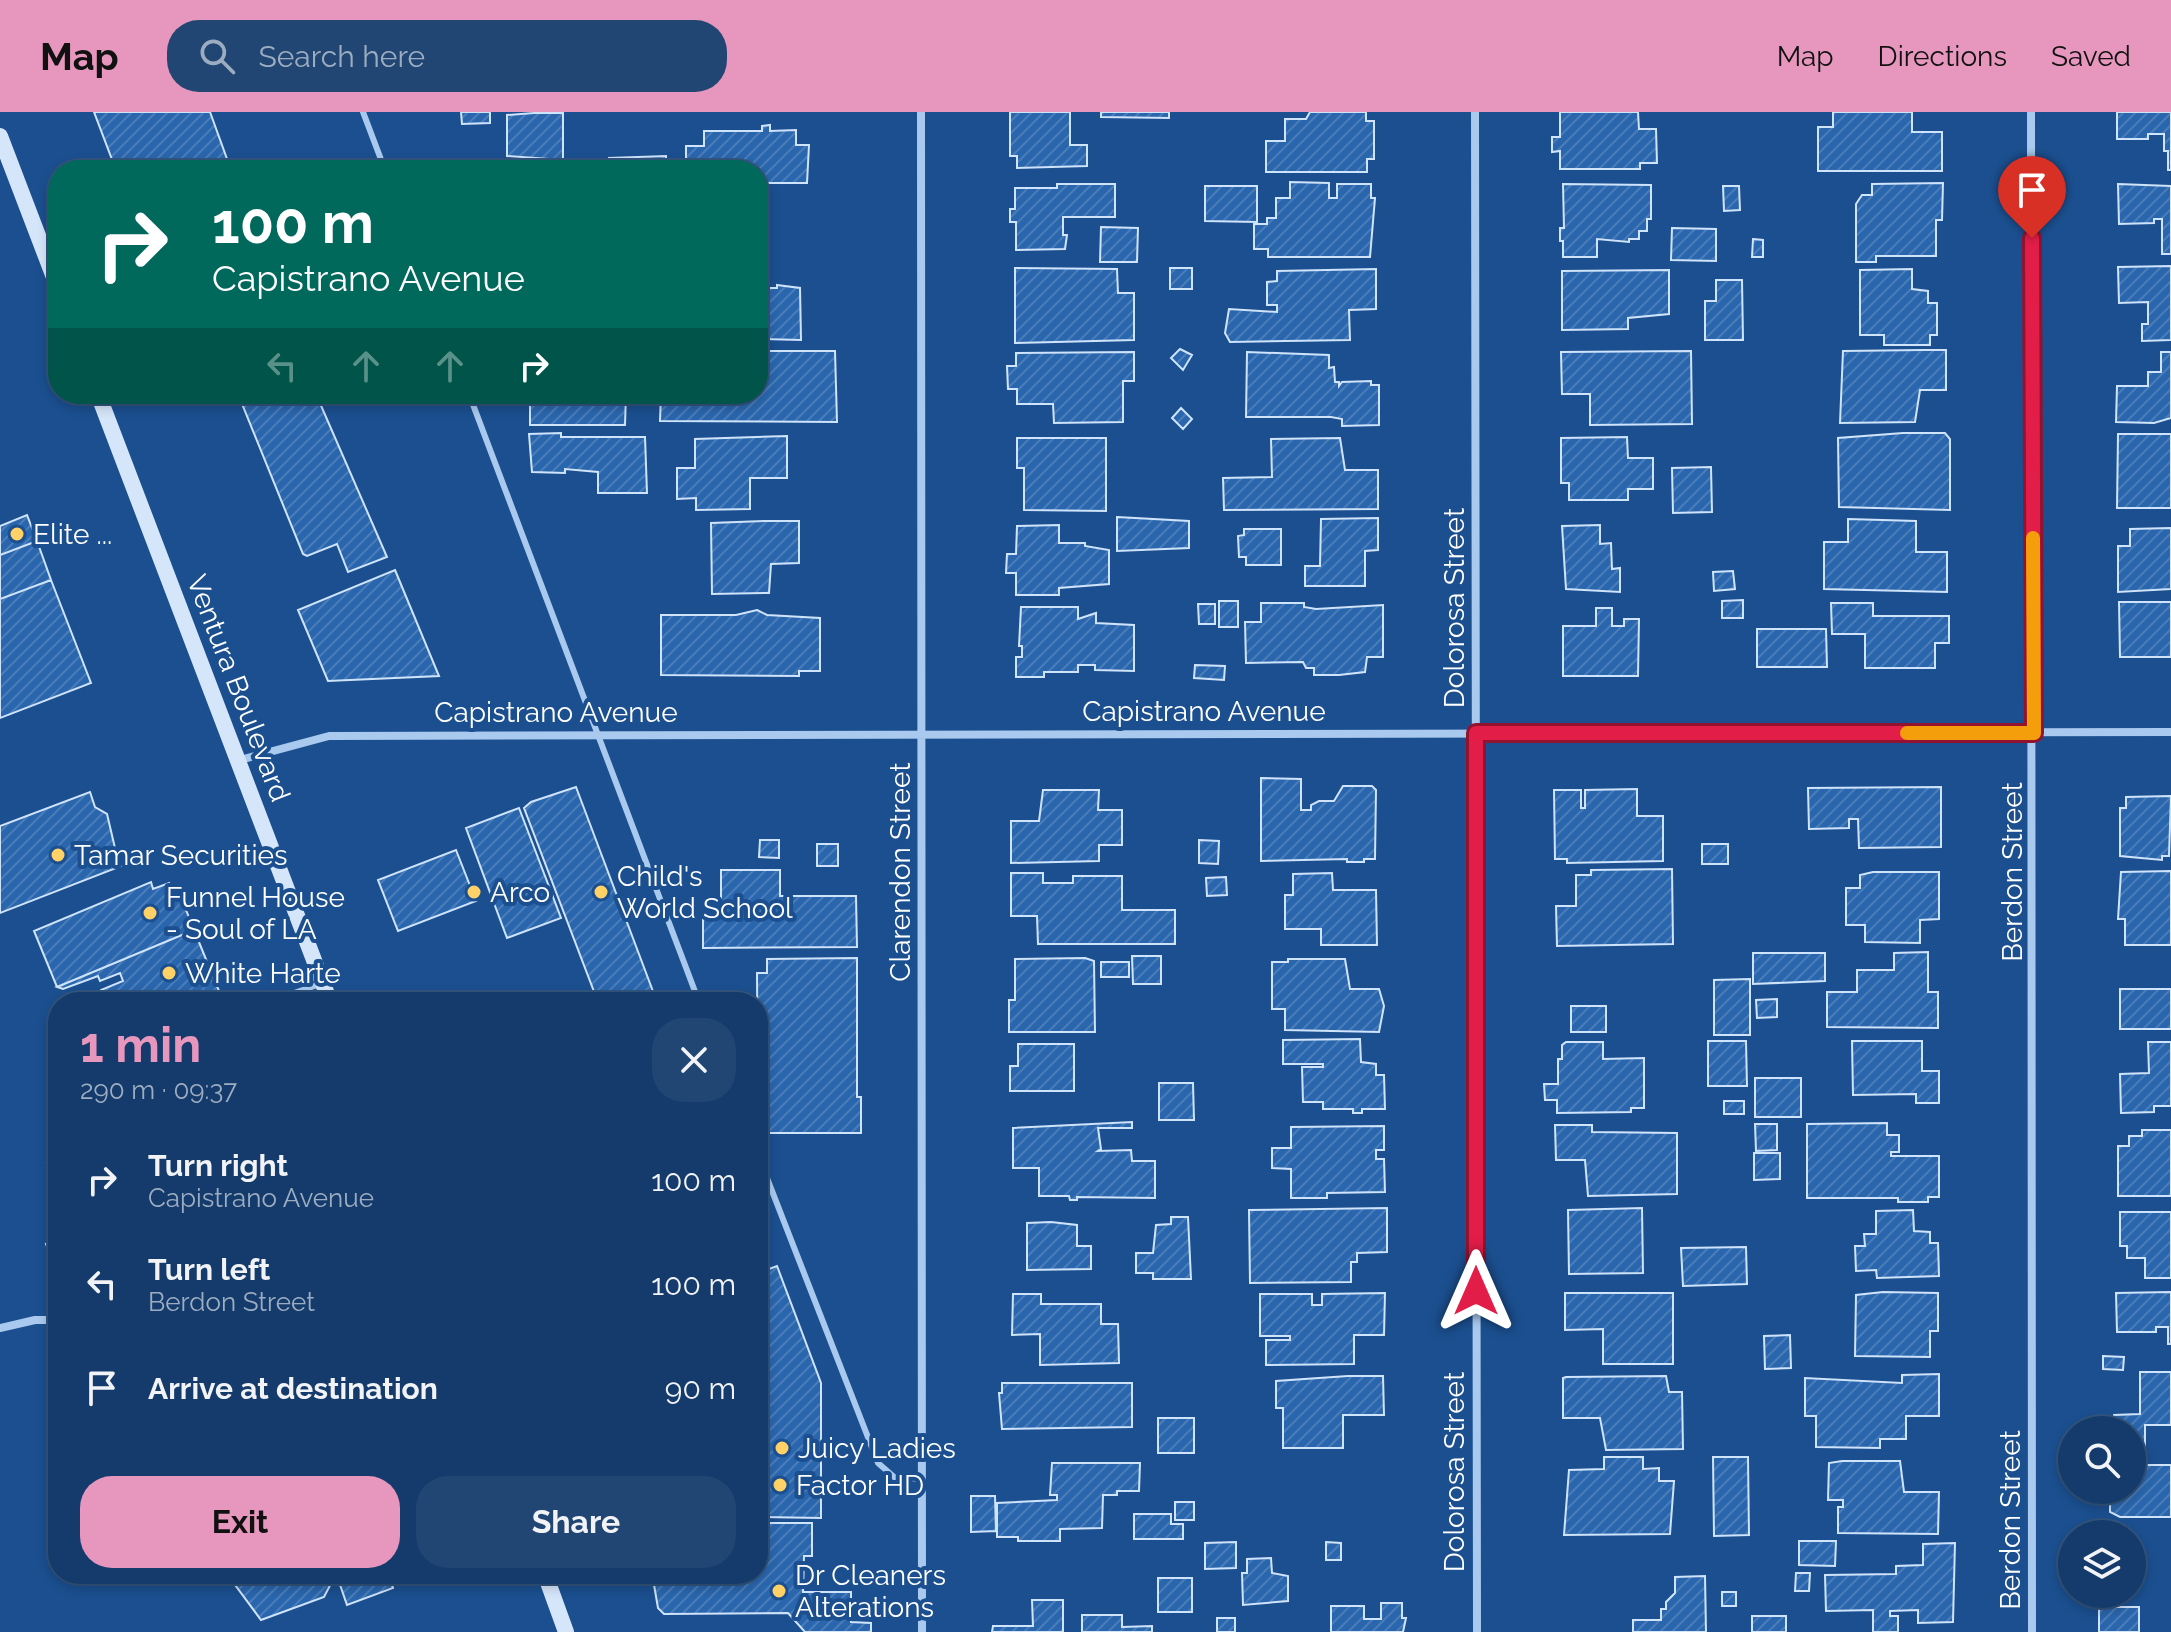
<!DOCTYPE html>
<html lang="en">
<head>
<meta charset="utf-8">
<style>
	:root { --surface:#143b6b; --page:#214673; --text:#f1f3f6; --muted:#9dadc1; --line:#33557e; --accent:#e797bd }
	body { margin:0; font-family:Raleway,sans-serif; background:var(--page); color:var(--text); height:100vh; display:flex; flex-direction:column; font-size:30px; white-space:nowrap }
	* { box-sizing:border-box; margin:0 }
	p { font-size:26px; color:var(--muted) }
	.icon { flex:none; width:44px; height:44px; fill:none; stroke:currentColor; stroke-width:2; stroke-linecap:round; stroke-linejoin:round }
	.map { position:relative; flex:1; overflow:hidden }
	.panel { position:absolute; left:48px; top:880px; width:720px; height:592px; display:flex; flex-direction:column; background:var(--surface); border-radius:32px; box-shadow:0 4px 12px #0003,0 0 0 2px var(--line) }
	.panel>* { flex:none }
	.top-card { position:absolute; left:48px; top:48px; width:720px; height:244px; border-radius:32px; box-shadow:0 4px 12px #0003,0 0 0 2px var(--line); background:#00695c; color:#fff; overflow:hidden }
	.fabs { position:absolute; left:2058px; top:1304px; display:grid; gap:16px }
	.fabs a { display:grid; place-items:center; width:88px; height:88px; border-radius:50%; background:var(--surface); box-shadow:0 4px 12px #0003,0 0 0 2px var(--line); font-size:40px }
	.pin { position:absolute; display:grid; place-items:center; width:68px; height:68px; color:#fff; margin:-82px -34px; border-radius:50% 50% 50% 0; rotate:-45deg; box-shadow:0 0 8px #0007 }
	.pin .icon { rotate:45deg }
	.me { position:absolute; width:88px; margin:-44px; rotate:0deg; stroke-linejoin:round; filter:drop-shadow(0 0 6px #0008) }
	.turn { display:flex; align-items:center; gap:28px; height:168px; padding:0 32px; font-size:36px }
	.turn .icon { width:104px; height:104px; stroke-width:2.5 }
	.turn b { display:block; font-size:56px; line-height:68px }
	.lanes { display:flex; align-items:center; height:76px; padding:0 32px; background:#0003; justify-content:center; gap:40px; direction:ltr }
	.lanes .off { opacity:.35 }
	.round { display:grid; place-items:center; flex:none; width:84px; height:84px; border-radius:32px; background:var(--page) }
	.headline { display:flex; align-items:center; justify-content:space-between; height:136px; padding:0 32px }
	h1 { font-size:48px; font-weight:700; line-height:60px; color:var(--accent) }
	.action { display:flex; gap:16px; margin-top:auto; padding:16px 32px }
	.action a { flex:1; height:92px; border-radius:32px; background:var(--accent); color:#111; font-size:32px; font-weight:700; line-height:92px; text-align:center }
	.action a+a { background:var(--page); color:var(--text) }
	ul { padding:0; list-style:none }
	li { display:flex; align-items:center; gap:24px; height:104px; padding:0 32px }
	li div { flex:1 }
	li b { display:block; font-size:30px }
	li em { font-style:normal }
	header { display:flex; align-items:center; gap:48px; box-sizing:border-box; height:112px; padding:0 40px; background:var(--accent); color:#111 }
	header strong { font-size:38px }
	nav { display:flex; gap:44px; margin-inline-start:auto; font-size:28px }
	.search { width:560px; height:72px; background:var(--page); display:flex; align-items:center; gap:20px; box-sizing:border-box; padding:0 28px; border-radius:32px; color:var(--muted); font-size:30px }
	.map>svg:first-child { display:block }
	.building { fill:url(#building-hatch); stroke:#cfe3fa; stroke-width:2 }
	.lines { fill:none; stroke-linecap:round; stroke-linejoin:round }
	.lane { stroke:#a9c9ee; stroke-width:6 }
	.street { stroke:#a9c9ee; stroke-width:8 }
	.secondary { stroke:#d6e6fa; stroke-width:16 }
	.route-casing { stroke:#92132f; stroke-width:20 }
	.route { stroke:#e11d48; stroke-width:14 }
	.slow { stroke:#f59e0b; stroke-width:14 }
	.poi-dot { fill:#ffd166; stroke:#1b4f8f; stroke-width:3 }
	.labels { text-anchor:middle; stroke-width:8; stroke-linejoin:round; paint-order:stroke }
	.poi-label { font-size:28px; fill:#fff; stroke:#1b4f8f; text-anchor:start }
	.street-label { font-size:28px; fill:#fff; stroke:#1b4f8f }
</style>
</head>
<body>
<header>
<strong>Map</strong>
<div class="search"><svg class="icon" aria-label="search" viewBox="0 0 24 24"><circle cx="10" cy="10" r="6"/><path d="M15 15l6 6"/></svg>Search here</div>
<nav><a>Map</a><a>Directions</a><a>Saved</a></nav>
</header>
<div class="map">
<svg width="2171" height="1520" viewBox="0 0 2171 1520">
	<defs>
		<pattern id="building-hatch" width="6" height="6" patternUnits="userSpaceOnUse" patternTransform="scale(2)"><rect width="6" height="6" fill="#2a66ad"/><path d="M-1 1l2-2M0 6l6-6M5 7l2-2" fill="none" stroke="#4a7db9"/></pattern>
	</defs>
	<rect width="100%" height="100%" fill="#1b4f8f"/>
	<path class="building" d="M94 0H210L231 58H116Z
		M461 0H490V11L462 12Z
		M1010 0H1070V33H1087V54L1017 56V44H1010Z
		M1101 0H1169V6L1101 5Z
		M1310 0H1366V9H1374V47H1367V60H1266V29H1285V7H1306Z
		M1560 0H1638L1639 17H1656L1657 51H1640V57H1560V39L1552 40V25H1560Z
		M1833 0H1912V20H1942V59H1818V15H1833Z
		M2117 0H2171V58H2168V39H2164V22H2148V27H2117Z
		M534 1H563V48L507 44V3Z
		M770 13V19L796 18V33H809L807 71H765V82H758V58H686V34H704V19H762V14Z
		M666 44V58H609V46Z
		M1290 70 1329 71V86H1337V72H1371V86H1375L1370 145H1268V137H1254V112H1267V106H1276V86H1290Z
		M1943 71 1942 108H1936V144H1876V150H1856V92L1862 83H1872V72Z
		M1057 72H1115V105H1063V123H1067L1065 137 1016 138V110H1010V97H1015V76H1057Z
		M1563 72 1651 73V107H1647V119H1639V127H1629V130L1597 127V145H1563V129H1560V116H1564Z
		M2118 72 2171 74V142H2162V107H2154V111L2119 112Z
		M1205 74H1257V110L1205 109Z
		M1723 74H1739L1740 98 1724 99Z
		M1101 115 1138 116 1137 150H1100Z
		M1672 116 1716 117V149L1671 148Z
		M1753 127 1763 128V145H1752Z
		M2171 154V228L2142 229V212H2148V190L2119 191 2118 155Z
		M1015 156 1117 157 1118 181H1134V228L1015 231Z
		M1170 156H1192V177H1170Z
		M1376 157V197L1349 198 1350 228 1230 230 1225 221 1229 197 1277 200V193H1267V170L1277 169V159Z
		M1912 157V177L1928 179V191H1937V223H1930V233H1884V223H1860V158Z
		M1669 158V202L1628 206V217L1562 218V159Z
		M1716 168H1742L1743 228H1705V189H1716Z
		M777 173 800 176 801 228 758 227V176H777Z
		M1180 237 1192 243 1183 258 1171 246Z
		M1922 238H1946V278H1920L1915 310 1840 311 1843 239Z
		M758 239H835L837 310 660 309 661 282H758Z
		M1691 239 1692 312 1590 313V282H1562L1561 240Z
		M1134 240V269H1123V310L1054 311 1053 292H1017V277H1008L1007 254H1016V241Z
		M1247 240 1329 243V256L1334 255 1335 270H1339V274L1342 270 1371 269V273H1379V313L1342 314V307L1331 305H1246Z
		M2161 240H2171V306L2154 311 2116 310 2117 274H2148V260H2161Z
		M238 282H316L387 445 348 460 337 432 307 444 303 442Z
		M520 282H626L625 313H530V283Z
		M1181 296 1192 307 1183 317 1172 306Z
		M561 321V325H645L647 381H598V360L565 357V361L532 360 529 322Z
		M1903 321H1945L1950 327V398L1839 395 1838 326Z
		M2118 322H2171V396H2117Z
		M787 324V366H750V397L696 398V386L677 387V356H695V327Z
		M1627 325 1628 346H1653V377H1628V388H1569V371H1561V326Z
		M1017 326H1106V399L1024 398V356H1017Z
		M1340 326 1345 358H1378V397L1224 398 1223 366 1272 365 1271 327Z
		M1711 355 1712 400 1673 401 1672 356Z
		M27 403 37 429 0 443V414Z
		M1117 405 1189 409V436L1117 439Z
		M1378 406V438L1365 439V474H1305V454H1320L1321 407Z
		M1848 407 1916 409V440H1947V480L1824 477V430H1848Z
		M765 409H799V451L771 452 769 481 712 482 711 411Z
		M1059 413V431H1085V434L1109 438V472L1059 476V483H1016V461H1006L1007 442H1016L1017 414Z
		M1600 413V432L1611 431 1612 457 1620 456V480L1566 477 1562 414Z
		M2171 416V477L2118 480V434H2130V417Z
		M1244 417H1281V453H1246V445H1239L1238 424 1244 423Z
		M37 429 51 468 0 487V443Z
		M395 458 439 564 328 569 298 498Z
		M1733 459 1735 477 1714 479 1713 460Z
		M51 468 91 571 0 606V487Z
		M1743 488V506H1722V489Z
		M1219 489H1238V515H1219Z
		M2119 490H2171V545H2120Z
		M1261 491H1304V495L1316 497 1383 493V545H1367L1365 560 1339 563H1314V556H1306L1303 550 1246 551 1245 510H1261Z
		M1831 491H1873V504H1949V531H1935V556H1865V522H1832Z
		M1198 492H1215V512H1199Z
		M1021 495H1078V507L1096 501V511L1134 513V559L1095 558V553H1078V560H1044V565H1016V545H1022V534H1019Z
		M1596 496H1612V514H1624V507H1639L1638 564H1563V514H1596Z
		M757 498 767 503 820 506V559H799V564L661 563V503H736Z
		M1757 517H1826L1827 555H1757Z
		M1195 553 1225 554 1224 568 1194 566Z
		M1261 666 1301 667V698H1311V693L1319 689H1334L1343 674H1372L1376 678 1375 747H1364V750H1347V747L1261 749Z
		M576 675 657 890H598L524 696 531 690Z
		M1941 675V735L1859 736 1858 707H1849V716L1809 717 1808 676Z
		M1637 677V704H1663V749L1567 751V747H1555L1554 678H1581V696H1585V678Z
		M1043 678H1099L1098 698H1122V733H1099V749L1011 751V709H1039Z
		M90 680 95 695 107 702 118 749 140 740 142 746 0 801V714Z
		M2171 684 2169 744H2162V748L2120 744V696H2126V685Z
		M519 696 561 806 507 826 466 716Z
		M760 728H779V746L759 745Z
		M1199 728 1219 729 1218 752 1199 751Z
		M817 732H838V754H817Z
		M1702 732H1728V752H1702Z
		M456 738 476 789 398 819 378 768Z
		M1672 757 1673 832 1557 834 1556 794H1576V763H1591V758Z
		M721 758H780V784H856L857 835 703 836V803H718V789H721Z
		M2171 759V833H2125V807H2118L2121 760Z
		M1873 760H1939V807L1920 808V831L1865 830V813H1846V776H1860V763Z
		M1011 761H1043V771H1073V764H1122V798H1175V832H1038L1037 804H1011Z
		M1332 761 1333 778H1376L1377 833H1321V817H1285V783H1293V762Z
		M1226 765 1227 783 1207 784 1206 766Z
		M151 770 153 777 169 771 170 775 176 773 194 818 57 875 34 819Z
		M194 818 219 879 191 890H105L101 878 123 869 120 861 100 869 98 864 63 877 57 875Z
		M1928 840V880H1938V916L1827 915V880H1857V858H1894V841Z
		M1753 841H1825V869L1753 872Z
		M1132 844H1161V872H1133Z
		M857 846V985H861V1021H766V1007H758L757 861H767V847Z
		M1085 846 1094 849 1095 920H1009V888H1015V847Z
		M1288 847H1345L1350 877H1379L1384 894 1379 920 1285 918V897H1272V850H1288Z
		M1101 850H1129V865H1101Z
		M1750 867V923H1714V868Z
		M2120 877H2171V917H2120Z
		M1777 887V905L1757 906 1756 888Z
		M1571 894H1606V920H1571Z
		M1360 927 1361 950 1376 952V963H1384L1385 997H1362V1001H1353V997H1323V990H1303L1302 955H1323V952H1283V928Z
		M1708 929H1746L1747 974H1708Z
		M1852 929H1922V959H1939V991H1916V982L1853 983Z
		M1566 930H1603V947L1644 946V996H1631V1000L1557 1001V988H1545L1544 972H1558V947H1562V933Z
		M2148 930H2171V994H2154V1000L2121 1001 2120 962 2149 961Z
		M1018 932H1074V979H1010V954H1018Z
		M1755 966H1801V1005H1755Z
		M1159 971H1193L1194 1008H1159Z
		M1724 989H1744V1002H1724Z
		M1132 1010V1016H1098L1101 1037 1098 1039 1131 1038 1132 1049H1155V1086L1077 1085V1088H1070L1069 1084H1039V1056H1013V1016Z
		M1887 1011V1023H1899V1040H1891V1044H1939V1085H1928V1090H1898V1086H1807V1012Z
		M1755 1012H1777V1038L1756 1039Z
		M1555 1013H1592V1020L1677 1021V1082L1588 1084 1585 1048H1556Z
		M1384 1014V1038H1376V1047H1384L1385 1080 1327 1081V1086H1291V1057L1272 1056V1036H1291V1015Z
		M2142 1018H2171V1084H2118V1034H2129V1024H2142Z
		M1754 1041H1780V1067L1754 1068Z
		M58 1046V1079L47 1051Z
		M1387 1096V1140L1357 1141V1150H1351V1170L1250 1171 1249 1098Z
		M1642 1096 1643 1161 1569 1162 1568 1098Z
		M1913 1098 1914 1119 1930 1120V1131H1938L1939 1164 1877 1166 1876 1158 1856 1159 1855 1134H1865L1864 1122H1876V1099Z
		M2120 1100H2171V1166H2145V1146H2127V1134H2120Z
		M1171 1105H1188L1191 1167H1153V1161H1136V1141H1153L1156 1113 1171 1112Z
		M1051 1110 1077 1113V1134H1091V1157L1027 1158V1111Z
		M58 1128V1157L55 1158 46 1132Z
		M1746 1135 1747 1172 1683 1174 1681 1136Z
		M777 1154 821 1271V1406L758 1405V1161Z
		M1883 1180 1938 1181V1219H1930V1245L1855 1244 1856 1183Z
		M2171 1180V1232H2168V1215H2156V1220H2117L2116 1181Z
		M1385 1181 1384 1223H1354V1252L1266 1253V1228H1290V1224H1260V1182H1312V1193H1322V1182Z
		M1565 1181H1673V1252H1603V1217L1565 1218Z
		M1013 1182H1041V1192H1101V1212H1118L1119 1251 1040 1253V1222L1012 1223Z
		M1790 1223 1791 1256 1765 1257 1764 1224Z
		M2103 1244 2124 1245 2123 1258 2103 1257Z
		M2140 1260H2171V1313H2145V1334H2140V1341H2132V1318H2114V1303L2140 1302Z
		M1939 1262V1304H1906V1327H1880V1336L1816 1335V1304H1805V1266L1902 1271V1263Z
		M1348 1264H1383L1384 1303H1343V1336H1283V1296H1276V1269Z
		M1666 1264 1669 1280H1682L1683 1337 1606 1338 1600 1306H1563V1266L1566 1265Z
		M1002 1271H1132V1315L1002 1317 999 1281H1002Z
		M1158 1306H1194V1341H1158Z
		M1604 1345H1643V1357L1659 1356V1369H1674L1670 1422 1564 1423 1569 1358 1604 1357Z
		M1713 1345H1748L1749 1423 1714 1424Z
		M1842 1349H1900L1904 1380H1939L1938 1422 1838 1421V1395H1843V1388H1828L1829 1351Z
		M1052 1351H1140L1139 1379H1117V1383H1103L1102 1416 1060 1417V1429H1018V1425H997V1391L1057 1388V1383H1050Z
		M2132 1353H2171V1405H2120L2110 1400V1390L2121 1386V1378H2132Z
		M971 1384H995L996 1419 971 1420Z
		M1175 1390H1194V1408H1175Z
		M1134 1402H1171V1412H1183V1427H1134Z
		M758 1411H812V1444H804L803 1480H851V1510L871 1511V1520H805L788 1501 664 1502 658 1496 653 1467 645 1462H758Z
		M1799 1429H1836L1835 1454 1799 1453Z
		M1236 1430V1456L1205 1457V1431Z
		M1326 1430 1341 1431V1448H1326Z
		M1955 1431 1953 1510 1918 1511V1498L1890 1499V1504H1898V1520H1873V1498L1826 1499 1825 1463 1896 1462V1454L1923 1453V1432Z
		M1271 1446 1272 1461 1288 1464V1489L1243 1493 1242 1461H1247V1447Z
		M1796 1461H1810L1809 1479H1795Z
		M227 1462H336L324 1485 261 1508Z
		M342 1462H388L393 1476 347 1493 337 1464Z
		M1705 1464 1706 1520H1633V1508H1661V1497H1666V1490L1675 1481V1465Z
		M1158 1466H1192V1500H1158Z
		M1722 1480H1736V1494H1722Z
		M1032 1488H1063V1520H992L993 1514H1033Z
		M1381 1491H1402V1506H1406L1403 1520H1331V1494H1364V1507H1381Z
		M2099 1495H2139V1520H2099Z
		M1082 1503H1122V1515L1152 1514V1520H1082Z
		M1752 1504H1786V1520H1752Z
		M1217 1506H1235V1520H1217Z"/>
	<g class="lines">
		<path class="lane" d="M363 0 385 58
			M469 282 699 890
			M268 890 323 871
			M758 1043 878 1351 894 1365 922 1367"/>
		<path class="street" d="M921 0 922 1520
			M1475 0 1477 1520
			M2031 0 2032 1520
			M240 648 329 624 2171 620
			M0 1216 35 1208H58"/>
		<path class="secondary" d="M0 24 58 176
			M98 282 330 890
			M545 1462 566 1520"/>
	</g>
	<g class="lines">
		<defs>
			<path id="route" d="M1476 1179V621H2034L2032 126"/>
		</defs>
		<use href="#route" class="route-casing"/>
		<use href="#route" class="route"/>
		<path class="slow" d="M1907 621H2034L2033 426"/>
	</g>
	<g class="poi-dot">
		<circle cx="17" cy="422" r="8"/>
		<circle cx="58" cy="743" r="8"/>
		<circle cx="474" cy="780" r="8"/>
		<circle cx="601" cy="780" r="8"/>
		<circle cx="150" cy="801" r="8"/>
		<circle cx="169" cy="861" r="8"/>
		<circle cx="782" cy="1336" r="8"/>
		<circle cx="780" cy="1373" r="8"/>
		<circle cx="779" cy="1479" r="8"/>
	</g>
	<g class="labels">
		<g class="poi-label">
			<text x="33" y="432">Elite ...</text>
			<text x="74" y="753">Tamar Securities</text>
			<text x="617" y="774">Child's<tspan x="617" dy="32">World School</tspan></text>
			<text x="490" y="790">Arco</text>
			<text x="166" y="795">Funnel House<tspan x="166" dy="32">- Soul of LA</tspan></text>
			<text x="185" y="871">White Harte</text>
			<text x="798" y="1346">Juicy Ladies</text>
			<text x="796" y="1383">Factor HD</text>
			<text x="795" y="1473">Dr Cleaners<tspan x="795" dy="32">Alterations</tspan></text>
		</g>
		<g class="street-label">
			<text transform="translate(1454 496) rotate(-90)" y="10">Dolorosa Street</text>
			<text transform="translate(239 576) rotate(69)" y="10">Ventura Boulevard</text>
			<text x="1204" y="609">Capistrano Avenue</text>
			<text x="556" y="610">Capistrano Avenue</text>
			<text transform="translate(900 760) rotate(-90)" y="10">Clarendon Street</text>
			<text transform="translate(2012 760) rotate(-90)" y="10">Berdon Street</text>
			<text transform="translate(1454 1360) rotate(-90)" y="10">Dolorosa Street</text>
			<text transform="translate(2010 1408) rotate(-90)" y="10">Berdon Street</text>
		</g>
	</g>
</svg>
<div class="fabs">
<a><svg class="icon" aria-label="search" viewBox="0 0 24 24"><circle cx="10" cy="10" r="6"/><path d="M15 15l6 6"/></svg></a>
<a><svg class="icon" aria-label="layers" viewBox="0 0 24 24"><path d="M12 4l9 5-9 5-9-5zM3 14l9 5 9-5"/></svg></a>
</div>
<div class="pin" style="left:2032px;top:126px;background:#d93025"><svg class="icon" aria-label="arrive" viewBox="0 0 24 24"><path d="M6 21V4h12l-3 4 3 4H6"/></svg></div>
<svg class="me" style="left:1476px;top:1179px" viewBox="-20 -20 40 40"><path d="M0-17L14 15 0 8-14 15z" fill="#e11d48" stroke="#fff" stroke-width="4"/></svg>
<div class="top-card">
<div class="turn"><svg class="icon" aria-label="right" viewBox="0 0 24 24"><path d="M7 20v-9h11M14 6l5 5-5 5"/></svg><div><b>100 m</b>Capistrano Avenue</div></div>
<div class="lanes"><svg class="icon off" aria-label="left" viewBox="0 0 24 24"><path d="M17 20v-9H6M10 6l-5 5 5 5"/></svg><svg class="icon off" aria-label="ahead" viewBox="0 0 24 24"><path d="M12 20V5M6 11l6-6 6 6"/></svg><svg class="icon off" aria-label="ahead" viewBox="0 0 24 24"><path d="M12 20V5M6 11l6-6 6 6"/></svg><svg class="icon" aria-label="right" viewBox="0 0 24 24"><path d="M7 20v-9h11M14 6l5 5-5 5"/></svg></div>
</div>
<section class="panel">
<div class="headline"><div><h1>1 min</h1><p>290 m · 09:37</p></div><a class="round"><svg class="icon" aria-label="close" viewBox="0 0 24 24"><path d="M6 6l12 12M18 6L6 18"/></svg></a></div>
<ul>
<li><svg class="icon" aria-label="right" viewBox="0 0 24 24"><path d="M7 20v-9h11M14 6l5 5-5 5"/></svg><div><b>Turn right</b><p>Capistrano Avenue</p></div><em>100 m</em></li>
<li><svg class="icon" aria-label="left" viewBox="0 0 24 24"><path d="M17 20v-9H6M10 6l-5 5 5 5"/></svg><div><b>Turn left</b><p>Berdon Street</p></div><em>100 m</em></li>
<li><svg class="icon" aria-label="arrive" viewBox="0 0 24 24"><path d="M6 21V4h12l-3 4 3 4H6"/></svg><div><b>Arrive at destination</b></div><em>90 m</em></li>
</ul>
<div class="action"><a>Exit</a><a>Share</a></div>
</section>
</div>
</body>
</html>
